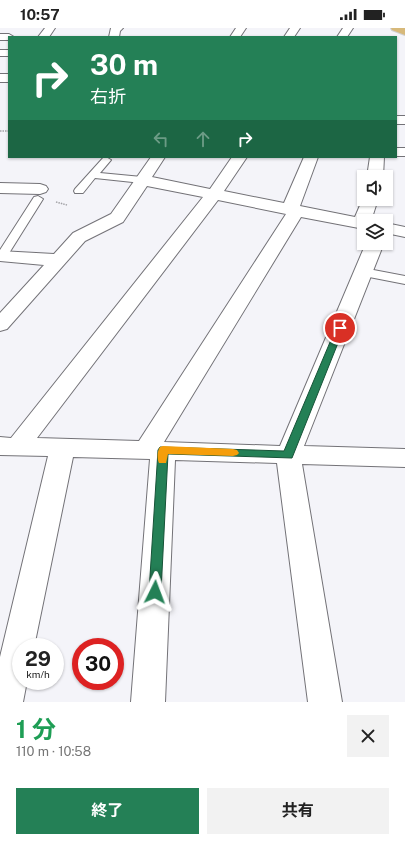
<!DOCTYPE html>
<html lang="ja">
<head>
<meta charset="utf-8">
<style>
	:root { --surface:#fff; --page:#f2f2f2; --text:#222; --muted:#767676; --accent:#248056 }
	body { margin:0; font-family:"Public Sans","Noto Sans JP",sans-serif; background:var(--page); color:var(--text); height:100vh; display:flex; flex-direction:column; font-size:15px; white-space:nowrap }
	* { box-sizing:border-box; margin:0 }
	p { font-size:13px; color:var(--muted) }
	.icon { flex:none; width:22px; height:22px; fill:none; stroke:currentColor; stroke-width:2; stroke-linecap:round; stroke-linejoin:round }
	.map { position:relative; height:674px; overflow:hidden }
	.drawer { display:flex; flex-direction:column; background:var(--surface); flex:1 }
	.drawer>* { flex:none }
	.guide { position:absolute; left:8px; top:8px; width:389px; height:122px; border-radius:0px; box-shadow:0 1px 3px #0004; background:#248056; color:#fff; overflow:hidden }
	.controls { position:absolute; left:357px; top:142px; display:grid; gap:8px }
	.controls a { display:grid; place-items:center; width:36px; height:36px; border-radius:0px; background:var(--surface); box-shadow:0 1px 3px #0004; font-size:20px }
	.speed { position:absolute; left:12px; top:610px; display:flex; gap:8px; font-size:20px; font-weight:700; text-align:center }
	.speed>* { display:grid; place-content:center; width:52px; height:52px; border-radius:50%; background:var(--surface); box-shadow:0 1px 3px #0004; line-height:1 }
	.speed small { font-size:10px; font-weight:400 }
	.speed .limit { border:6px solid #d22; background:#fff; color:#111 }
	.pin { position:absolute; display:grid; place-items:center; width:34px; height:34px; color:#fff; margin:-17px; border:2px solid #fff; border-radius:50%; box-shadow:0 1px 4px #0007 }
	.me { position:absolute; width:44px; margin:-22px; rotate:3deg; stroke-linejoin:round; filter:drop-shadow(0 0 3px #0008) }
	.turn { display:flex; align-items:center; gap:14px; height:84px; padding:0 16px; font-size:18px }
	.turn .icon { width:52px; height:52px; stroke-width:2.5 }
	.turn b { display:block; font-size:28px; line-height:34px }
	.lanes { display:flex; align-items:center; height:38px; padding:0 16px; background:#0003; justify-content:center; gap:20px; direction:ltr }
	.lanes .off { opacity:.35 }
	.round { display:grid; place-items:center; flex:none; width:42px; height:42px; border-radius:0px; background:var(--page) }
	.summary { display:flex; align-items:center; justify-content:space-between; height:68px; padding:0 16px }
	h1 { font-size:24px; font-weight:700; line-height:30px; color:#1e9e55 }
	.action { display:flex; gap:8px; margin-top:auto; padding:8px 16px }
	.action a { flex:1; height:46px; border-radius:0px; background:var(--accent); color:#fff; font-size:16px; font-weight:700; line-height:46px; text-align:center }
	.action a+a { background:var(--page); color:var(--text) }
	.status { display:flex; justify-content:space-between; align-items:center; height:28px; padding:0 20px; background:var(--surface); direction:ltr }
	.status svg { height:11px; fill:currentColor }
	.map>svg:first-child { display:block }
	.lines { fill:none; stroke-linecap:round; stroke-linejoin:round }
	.lane-casing { stroke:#737277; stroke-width:2 }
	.street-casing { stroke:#737277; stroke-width:2 }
	.primary-casing { stroke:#cfcfd0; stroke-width:2 }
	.path { stroke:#a2a2a6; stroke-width:1.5; stroke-dasharray:1.5 1; stroke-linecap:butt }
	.lane { fill:#fff; fill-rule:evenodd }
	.street { fill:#fff; fill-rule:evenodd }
	.primary { fill:#d7b97a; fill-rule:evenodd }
	.route { fill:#248056; stroke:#175338 }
	.slow { fill:#f59e0b }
</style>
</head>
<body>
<div class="status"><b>10:57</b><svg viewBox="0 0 49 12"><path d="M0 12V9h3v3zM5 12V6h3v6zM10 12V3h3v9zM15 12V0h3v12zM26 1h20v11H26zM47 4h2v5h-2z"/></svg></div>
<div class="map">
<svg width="405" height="674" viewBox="0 0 405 674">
	<rect width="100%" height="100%" fill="#f4f4f9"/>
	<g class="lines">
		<defs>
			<path id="lane" d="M106 129 111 132 100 145 142 149 147 152 142 155 95 150 83 165H75L74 163 75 161 103 130Z
				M38 168 43 171 6 230 0 231V222L34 169Z
				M363 240 405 248V256L359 247 357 244 359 241Z"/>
			<path id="street" d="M45 0H55L49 9H38Z
				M111 0H123L120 3 119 9H109Z
				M236 0H246L240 9H230Z
				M290 0H300L294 9H284Z
				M343 0H353L347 9H337Z
				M0 6H9L14 9H9V12H0Z
				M0 22H9V28H0Z
				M0 46H9V54H0Z
				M396 88H405V96H396Z
				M396 120H405V128H396Z
				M151 129H165L152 149 210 161 232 129H247L224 163 284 175 304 129H318L300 178 355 189 364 168V171H378L371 193H364V201L301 189 164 414 280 418 366 215H384L304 418 405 421V439L302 436 342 674H308L277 435 175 432 165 674H131L150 431 73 429 34 619H21V653H27L23 674H0V629L48 428 0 427V409L11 410 203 169 147 158 123 194 85 213 7 301 0 303V285L44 237 0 233V223L54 226 73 205 111 186ZM218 172 286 186 139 413 37 410Z
				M370 129H384L383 149H367Z
				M0 155 40 156 46 158 48 161 46 164 40 166 0 165Z
				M386 195 405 199V209L386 205Z"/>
			<path id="primary" d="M391 0H405V7L392 2Z"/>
		</defs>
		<use href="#lane" class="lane-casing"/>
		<use href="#street" class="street-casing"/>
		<use href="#primary" class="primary-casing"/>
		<path class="path" d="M0 103H9
			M56 174 67 177"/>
		<use href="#lane" class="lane"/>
		<use href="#street" class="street"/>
		<use href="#primary" class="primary"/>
	</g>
	<path class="route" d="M340 297 344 300 292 430 168 426 161 564 159 567 155 569 150 567 149 564 158 422 160 419 284 423 336 300Z"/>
	<path class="slow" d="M163 418 233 421 237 422 239 425 237 427 233 428 168 426 166 435H159C157 431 157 423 160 419Z"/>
</svg>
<div class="controls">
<a><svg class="icon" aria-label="sound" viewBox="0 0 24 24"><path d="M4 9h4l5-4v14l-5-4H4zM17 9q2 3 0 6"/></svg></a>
<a><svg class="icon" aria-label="layers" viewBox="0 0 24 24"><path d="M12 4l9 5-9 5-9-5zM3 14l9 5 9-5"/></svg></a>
</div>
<div class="speed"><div>29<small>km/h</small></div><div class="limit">30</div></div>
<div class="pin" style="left:340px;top:300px;background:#d93025"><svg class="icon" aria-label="arrive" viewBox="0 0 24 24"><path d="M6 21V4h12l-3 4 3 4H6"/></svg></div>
<svg class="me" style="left:155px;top:564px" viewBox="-20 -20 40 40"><path d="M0-17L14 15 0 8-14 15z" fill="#248056" stroke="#fff" stroke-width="4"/></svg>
<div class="guide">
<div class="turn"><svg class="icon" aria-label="right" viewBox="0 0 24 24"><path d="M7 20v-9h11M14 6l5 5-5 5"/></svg><div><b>30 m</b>右折</div></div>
<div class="lanes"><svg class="icon off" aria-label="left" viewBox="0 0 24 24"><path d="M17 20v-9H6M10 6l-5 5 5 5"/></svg><svg class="icon off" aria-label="ahead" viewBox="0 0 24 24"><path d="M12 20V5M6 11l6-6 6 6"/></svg><svg class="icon" aria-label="right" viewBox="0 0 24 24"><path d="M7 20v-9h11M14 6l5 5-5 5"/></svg></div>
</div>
</div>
<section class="drawer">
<div class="summary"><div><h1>1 分</h1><p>110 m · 10:58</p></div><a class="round"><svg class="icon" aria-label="close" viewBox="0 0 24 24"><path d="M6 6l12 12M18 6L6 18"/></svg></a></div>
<div class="action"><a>終了</a><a>共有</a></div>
</section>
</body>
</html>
